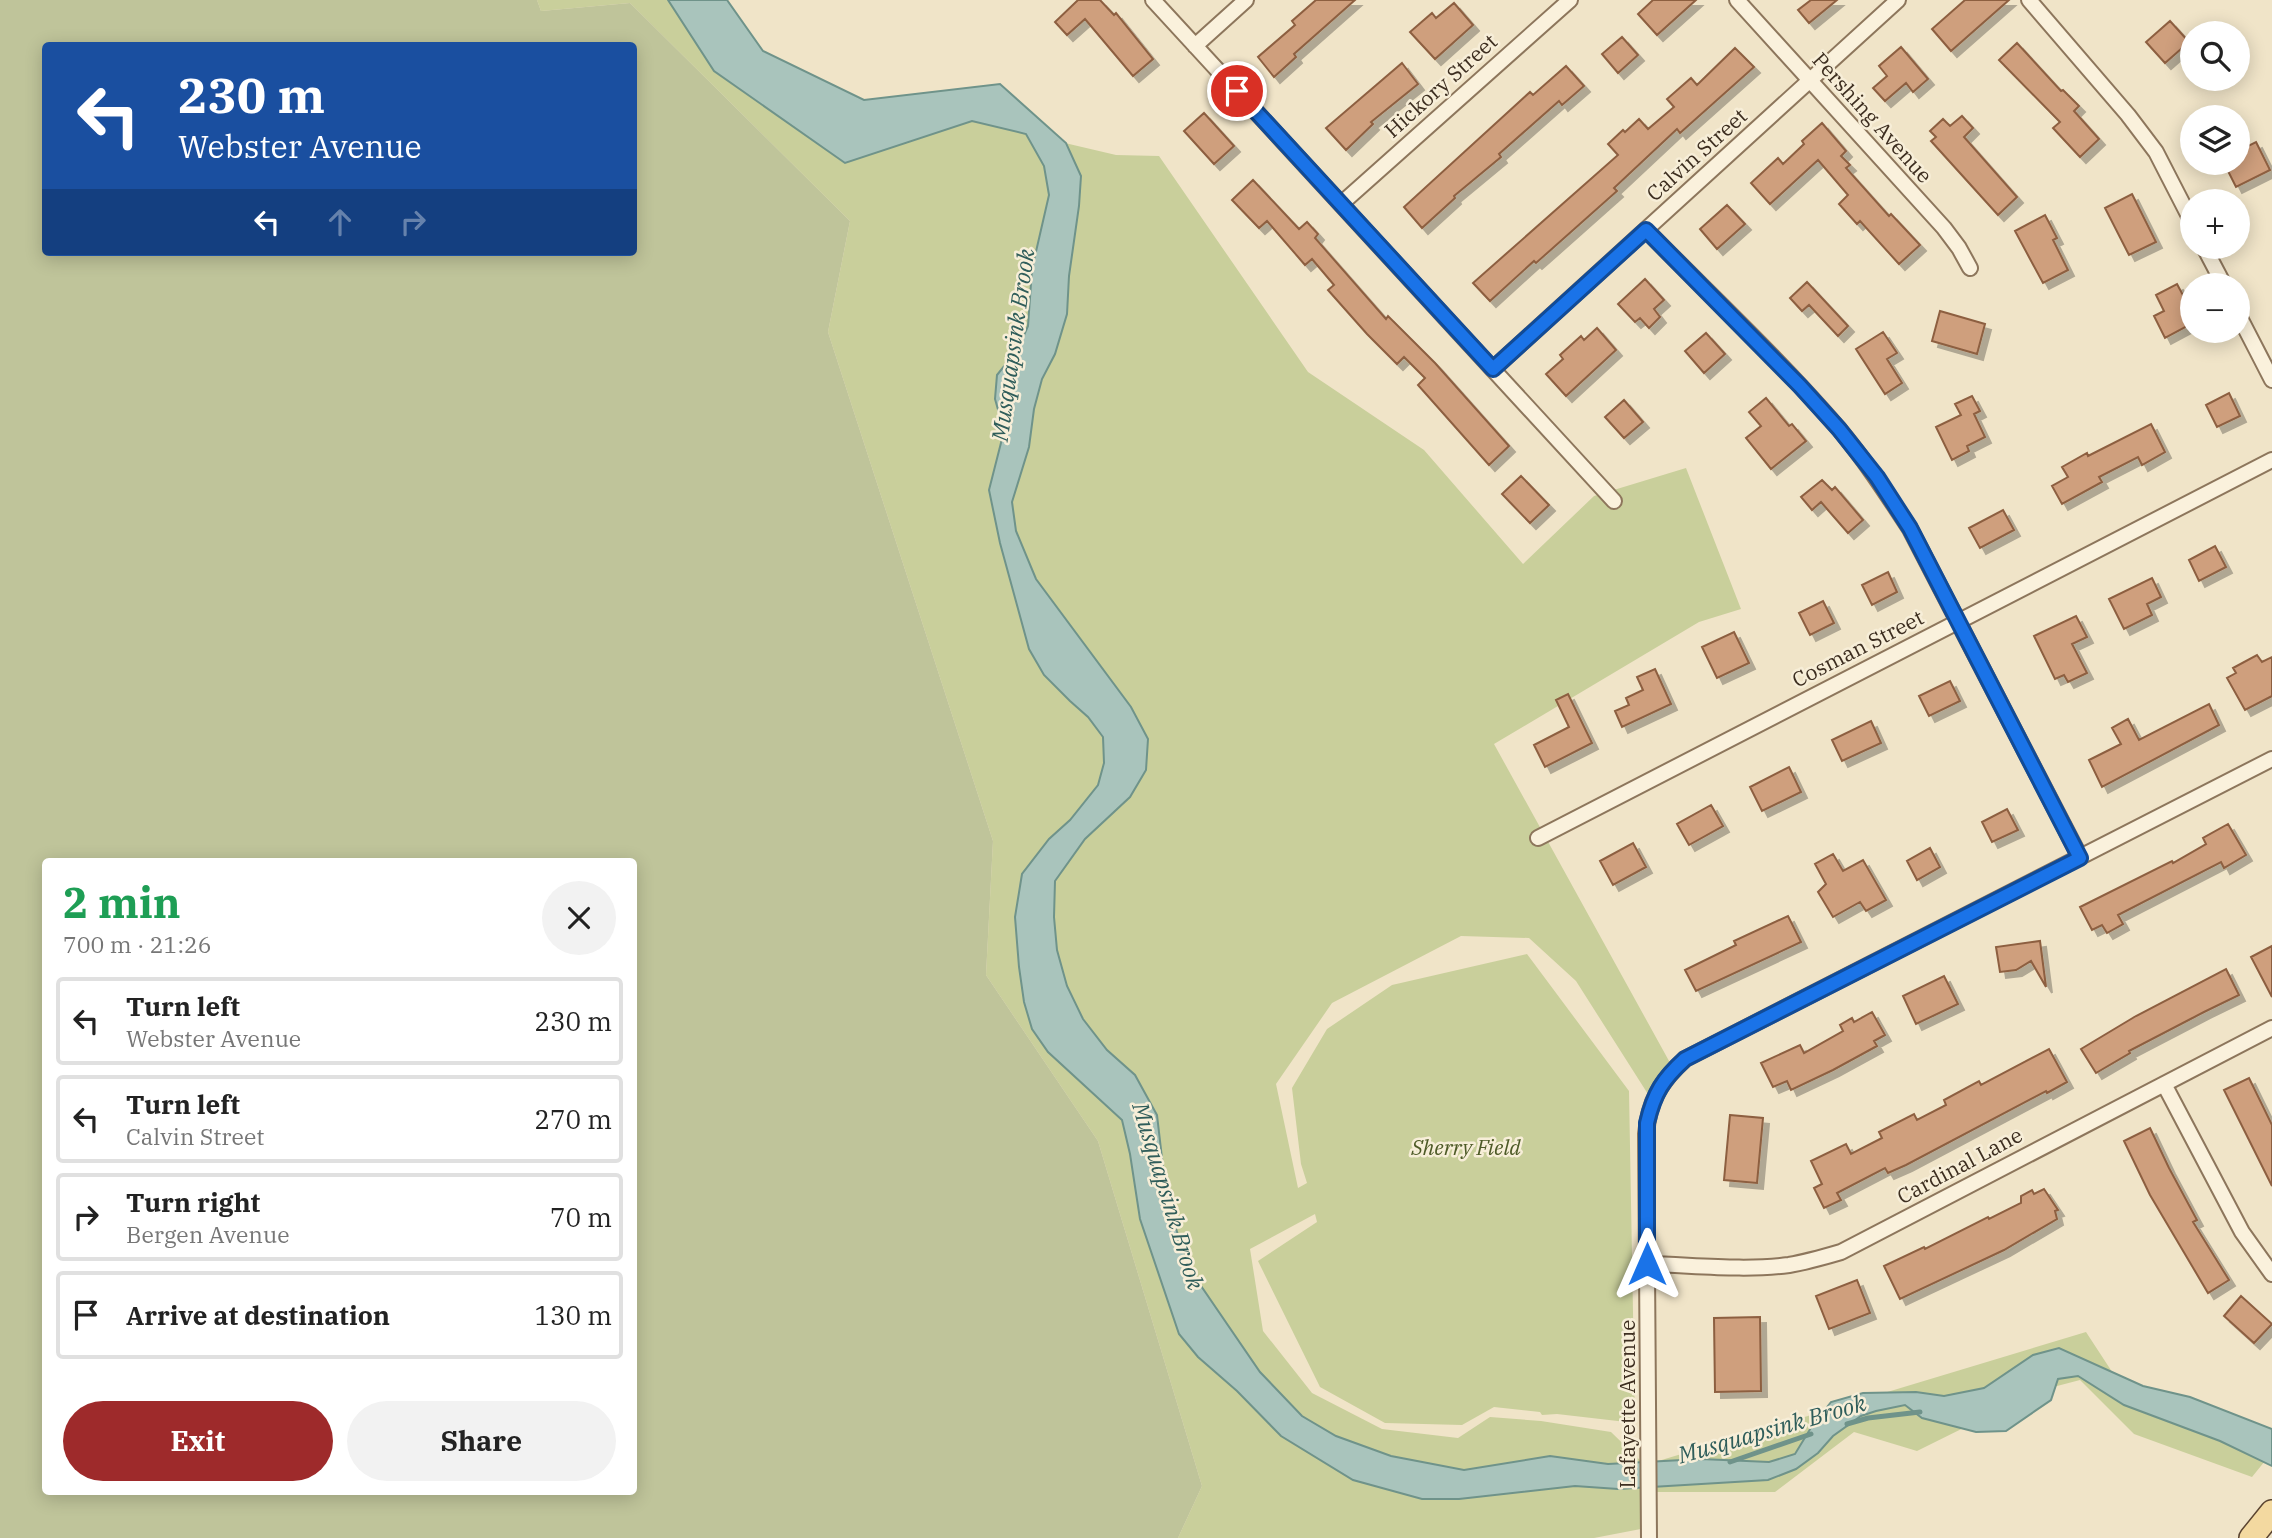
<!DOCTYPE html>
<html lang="en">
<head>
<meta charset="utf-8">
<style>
	:root { --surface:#fff; --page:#f2f2f2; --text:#222; --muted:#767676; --line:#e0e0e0; --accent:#9e2a2b }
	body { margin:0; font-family:"IBM Plex Serif",serif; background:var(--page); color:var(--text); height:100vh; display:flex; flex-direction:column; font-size:26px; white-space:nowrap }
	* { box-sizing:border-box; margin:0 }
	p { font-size:23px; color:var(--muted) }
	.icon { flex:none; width:38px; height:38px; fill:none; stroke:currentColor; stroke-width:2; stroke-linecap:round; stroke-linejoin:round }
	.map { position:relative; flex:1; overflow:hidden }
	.drawer { position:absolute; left:42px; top:858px; width:595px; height:637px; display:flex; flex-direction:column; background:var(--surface); border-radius:7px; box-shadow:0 4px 18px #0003 }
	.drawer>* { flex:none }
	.top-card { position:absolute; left:42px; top:42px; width:595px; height:214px; border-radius:7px; box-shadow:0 4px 18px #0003; background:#1a4fa0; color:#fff; overflow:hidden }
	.fabs { position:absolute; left:2180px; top:21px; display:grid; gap:14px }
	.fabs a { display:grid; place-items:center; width:70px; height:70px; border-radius:50%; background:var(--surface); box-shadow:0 4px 18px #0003; font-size:35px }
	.pin { position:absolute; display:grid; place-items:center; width:60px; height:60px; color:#fff; margin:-30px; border:4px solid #fff; border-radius:50%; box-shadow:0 2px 7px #0007 }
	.me { position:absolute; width:77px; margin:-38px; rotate:0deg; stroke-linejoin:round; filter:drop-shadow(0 0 5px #0008) }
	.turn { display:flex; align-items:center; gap:24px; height:147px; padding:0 21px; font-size:32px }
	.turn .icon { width:91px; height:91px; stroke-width:2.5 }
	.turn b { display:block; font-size:49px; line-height:60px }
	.lanes { display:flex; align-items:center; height:66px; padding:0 21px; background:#0003; justify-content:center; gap:35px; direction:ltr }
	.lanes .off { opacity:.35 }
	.round { display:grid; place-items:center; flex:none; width:74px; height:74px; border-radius:37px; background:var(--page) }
	.summary { display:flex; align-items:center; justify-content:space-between; height:119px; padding:0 21px }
	h1 { font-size:42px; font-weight:800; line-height:52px; color:#1e9e55 }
	.primary-button { display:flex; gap:14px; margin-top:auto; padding:14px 21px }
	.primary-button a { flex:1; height:80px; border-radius:42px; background:var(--accent); color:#fff; font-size:28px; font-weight:800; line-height:80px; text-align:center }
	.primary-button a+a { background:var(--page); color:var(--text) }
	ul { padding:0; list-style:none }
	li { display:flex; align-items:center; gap:21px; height:88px; margin:0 14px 10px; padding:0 7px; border:4px solid var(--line); border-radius:7px }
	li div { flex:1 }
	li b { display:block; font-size:26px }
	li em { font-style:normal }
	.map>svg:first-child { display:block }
	.green { fill:#c9cf9b }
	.cemetery { fill:#bfc49a; fill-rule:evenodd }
	.water { fill:#a9c4bc; stroke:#6f938a; stroke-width:2 }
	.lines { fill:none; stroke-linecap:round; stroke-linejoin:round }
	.stream { stroke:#6f938a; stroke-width:5 }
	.building { fill:#cf9f7d; stroke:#8d5f41; stroke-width:2; filter:url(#shadow) }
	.minor-casing { stroke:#8d765c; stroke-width:18 }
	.primary-casing { stroke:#5b4430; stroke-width:26 }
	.minor { stroke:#faf1dc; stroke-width:14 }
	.primary { stroke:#f3d9a0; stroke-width:23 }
	.route-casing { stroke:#114b97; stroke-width:18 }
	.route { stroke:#1a73e8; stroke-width:12 }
	.labels { text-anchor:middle; stroke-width:5; stroke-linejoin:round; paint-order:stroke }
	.street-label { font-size:21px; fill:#3d2e20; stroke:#f7eed8 }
	.park-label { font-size:21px; font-style:italic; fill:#4d5a26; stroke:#f7eed8 }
	.water-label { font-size:23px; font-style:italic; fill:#2f5d5a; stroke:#f7eed8 }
</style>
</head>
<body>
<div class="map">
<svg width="2272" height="1538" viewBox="0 0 2272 1538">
	<defs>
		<filter id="shadow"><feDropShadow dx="6" dy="6" stdDeviation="0" flood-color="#0004"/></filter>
	</defs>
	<rect width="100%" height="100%" fill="#f0e4c8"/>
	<path class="green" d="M537 0H668L714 71 845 163 971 121 1116 155 1159 156 1308 372 1424 450 1523 564 1594 496 1686 468 1741 609 1699 622 1494 744 1674 1070 1653 1102 1576 981 1529 938 1461 936 1332 1003 1276 1084 1298 1188 1307 1183 1301 1164 1292 1088 1327 1029 1392 985 1527 954 1629 1091 1635 1423 1557 1414 1542 1415 1540 1412 1494 1407 1462 1425 1385 1423 1320 1387 1258 1261 1317 1222 1315 1214 1250 1249 1263 1331 1312 1393 1382 1429 1458 1438 1490 1417 1541 1421 1611 1432 1645 1465 2086 1332 2120 1384 2269 1456 2252 1477 2134 1434 2080 1380 2038 1391 1917 1451 1854 1432 1775 1492H1650L1646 1528 1594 1538H1178L1202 1486 1098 1141 986 975 993 841 828 332 850 221 630 3 541 11Z"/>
	<path class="cemetery" d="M0 0H537L541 11 630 3 850 221 828 332 993 841 986 975 1098 1141 1202 1486 1178 1538H0ZM46 46H634V252H46ZM46 861H634V1491H46Z"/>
	<path class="water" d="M668 0H727L763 51 864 100 1000 84 1066 143 1081 176 1079 206 1069 276 1067 314 1055 354 1042 379 1034 409 1029 447 1012 502 1016 531 1036 579 1131 707 1148 739 1146 770 1130 797 1085 839 1055 881 1054 917 1057 950 1067 986 1083 1019 1107 1050 1135 1075 1157 1115 1167 1201 1183 1250 1197 1280 1260 1372 1302 1416 1336 1436 1391 1456 1464 1470 1550 1456 1608 1464 1701 1459 1769 1462 1795 1454 1812 1426 1831 1402 1863 1393 1916 1392 1944 1396 1984 1388 2033 1355 2059 1348 2143 1386 2190 1397 2272 1429V1466L2220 1441 2124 1405 2078 1376 2058 1379 2051 1400 2006 1431 1976 1432 1922 1418 1905 1405 1876 1411 1861 1416 1833 1436 1818 1453 1796 1469 1768 1480 1618 1489 1575 1486 1459 1499H1422L1353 1480 1281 1436 1237 1391 1198 1357 1179 1334 1140 1219 1130 1154 1122 1120 1048 1052 1032 1029 1024 1002 1019 967 1015 917 1022 874 1049 839 1070 820 1098 785 1104 763 1103 737 1088 717 1070 701 1044 675 1029 649 1000 543 989 490 1004 431 995 399 997 375 1018 349 1028 326 1032 269 1049 195 1044 166 1026 134 972 121 845 163 714 71Z"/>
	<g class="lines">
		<path class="stream" d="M1847 1424 1868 1418 1920 1412
			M1730 1462 1811 1434"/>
	</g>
	<path class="building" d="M1078 0H1100L1114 15 1116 13 1153 59 1133 76 1085 19 1067 35 1055 22Z
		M1316 0H1355L1294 54 1296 57 1274 77 1258 57 1295 25 1292 21Z
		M1653 0H1696L1657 35 1638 14Z
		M1811 0H1837L1809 23 1798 10Z
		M1965 0H2009L1951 51 1932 29Z
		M1454 3 1473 25 1435 59 1410 32 1432 13 1436 18Z
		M2170 21 2189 42 2165 63 2146 42Z
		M1622 37 1638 55 1618 73 1602 54Z
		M2017 43 2061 91 2063 90 2079 106 2074 111 2099 139 2080 157 2053 128 2060 122 1999 60Z
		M1901 47 1928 79 1913 92 1906 83 1885 101 1873 88 1887 76 1879 66Z
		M1735 48 1754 67 1680 133 1677 129 1614 188 1617 191 1536 263 1534 261 1490 301 1473 283 1618 155 1608 144 1623 130 1625 132 1639 119 1648 129 1674 107 1667 99 1691 78 1697 85Z
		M1402 63 1418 84 1371 122 1373 124 1346 150 1326 128Z
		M1566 66 1584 86 1562 105 1559 101 1499 154 1501 157 1454 196 1455 198 1422 228 1404 207 1530 92 1533 95Z
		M1204 113 1234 146 1214 164 1184 131Z
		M1962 116 1973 128 1964 137 2017 197 1998 215 1931 141 1936 137 1930 131 1943 119 1950 126Z
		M1822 123 1846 151 1841 156 1850 165 1846 168 1889 216 1891 214 1920 245 1899 264 1860 221 1857 224 1839 204 1848 195 1818 160 1770 204 1751 183 1778 158 1783 164 1804 144 1802 141Z
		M2256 142 2270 170 2236 187 2224 163H2238V151Z
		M1253 180 1299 229 1307 222 1318 234 1315 238 1386 319 1388 316 1435 363 1509 446 1489 465 1418 385 1425 378 1404 357 1397 364 1367 334 1328 290 1334 285 1312 259 1305 265 1267 221 1259 228 1232 200Z
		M2132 194 2156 242 2129 255 2105 208Z
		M1727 205 1745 224 1717 249 1700 229Z
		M2045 215 2057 238 2053 240 2068 270 2043 283 2015 231Z
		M1645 279 1664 300 1654 309 1660 317 1649 328 1640 318 1635 322 1618 304Z
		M1807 282 1848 326 1838 336 1809 305 1802 311 1790 298Z
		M2177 284 2193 314V323L2165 338 2154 316 2164 311 2156 295Z
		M1940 311 1985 324 1977 354 1932 341Z
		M1597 328 1616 350 1566 396 1546 374 1563 359 1560 355 1581 336 1584 340Z
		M1883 332 1897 353 1887 359 1902 383 1885 394 1856 349Z
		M1706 333 1725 354 1704 373 1685 351Z
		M2229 393 2240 416 2217 427 2206 405Z
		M1972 396 1980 411 1974 414 1985 437 1967 446 1969 451 1952 460 1936 427 1961 415 1955 404Z
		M1766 398 1789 426 1792 424 1806 441 1771 469 1746 438 1761 426 1749 412Z
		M1624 400 1643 422 1624 438 1605 417Z
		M2151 424 2165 452 2142 465 2138 457 2099 477 2102 482 2062 504 2052 486 2068 477 2062 467 2087 453 2088 456Z
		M1521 476 1549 505 1530 523 1502 494Z
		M1822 480 1832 490 1835 487 1863 520 1848 533 1821 502 1812 510 1801 497Z
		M2003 510 2014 530 1980 548 1969 528Z
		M2215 546 2226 567 2199 581 2189 560Z
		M1888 572 1897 592 1872 605 1862 585Z
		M2152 578 2161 597 2147 604 2152 615 2124 629 2109 599Z
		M1823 601 1834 623 1810 635 1799 613Z
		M2076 616 2087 637 2072 644 2087 673 2068 682 2064 675 2055 679 2034 636Z
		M1734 632 1749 663 1717 678 1702 647Z
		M2257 655 2262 662 2272 657V696L2245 710 2227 678 2236 673 2233 668Z
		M1655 669 1671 704 1622 727 1615 711 1629 705 1626 698 1643 690 1637 677Z
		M1950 681 1960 701 1929 716 1919 696Z
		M1568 694 1592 743 1545 767 1534 745 1569 727 1556 700Z
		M2209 704 2219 725 2102 787 2089 760 2121 744 2112 728 2128 719 2139 740Z
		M1871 721 1881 743 1842 761 1832 740Z
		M1789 767 1801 792 1762 811 1750 787Z
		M1711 805 1723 826 1689 845 1677 824Z
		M2007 809 2018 830 1992 842 1982 822Z
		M2228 824 2246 855 2224 868 2221 862 2118 915 2123 924 2107 933 2102 925 2092 930 2080 907 2172 861 2173 863 2206 844 2203 838Z
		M1633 843 1646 867 1613 885 1600 861Z
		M1930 848 1940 867 1917 880 1907 861Z
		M1833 854 1843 871 1863 860 1886 900 1866 911 1860 902 1833 917 1818 892 1826 884 1815 864Z
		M1788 916 1801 942 1696 991 1685 970 1736 945 1734 941Z
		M2040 941 2046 987 2031 961 2016 970 2000 972 1996 947Z
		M2272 946V997L2251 957Z
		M2226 969 2239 995 2204 1012 2129 1051 2130 1053 2096 1073 2081 1049 2136 1016Z
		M1944 976 1958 1004 1916 1024 1903 996Z
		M1872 1012 1885 1035 1874 1041 1877 1046 1833 1070 1791 1090 1787 1081 1773 1087 1761 1063 1800 1045 1804 1053 1843 1031 1840 1025 1852 1018 1854 1022Z
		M2049 1049 2067 1082 2047 1093 2046 1091 1906 1165 1888 1173 1885 1168 1837 1193 1841 1200 1824 1208 1814 1188 1822 1184 1811 1161 1846 1144 1851 1154 1882 1138 1879 1132 1914 1114 1917 1120 1946 1105 1944 1100 1979 1081 1981 1085Z
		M2249 1078 2272 1125V1186L2224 1090Z
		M1730 1115 1763 1118 1757 1183 1724 1180Z
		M2150 1128 2169 1168 2197 1220 2193 1222 2229 1280 2208 1293 2150 1195 2124 1141Z
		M2044 1189 2058 1210 2055 1211 2057 1219 2004 1250 1900 1299 1884 1266 1924 1247 1925 1249 1988 1217 1989 1219 2021 1203V1196L2032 1190 2034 1194Z
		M1857 1280 1870 1313 1829 1329 1816 1296Z
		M2241 1296 2272 1324 2254 1343 2224 1316Z
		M1760 1317 1761 1391 1715 1392 1714 1318Z"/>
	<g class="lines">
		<defs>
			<path id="minor" d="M1153 0 1614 501
				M1737 0 1944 228 1959 248 1970 268
				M2029 0 2128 115 2156 152 2193 224
				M1195 46 1246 0
				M1341 204 1570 0
				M1646 230C1710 295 1779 359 1839 429 1865 460 1887 494 1910 529L2080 857
				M2204 247 2224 285
				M2238 314 2272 380
				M1493 369 1898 0
				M1538 838 2272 460
				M2164 1084 2242 1232 2272 1274
				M1648 1264C1693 1265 1744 1271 1789 1265 1807 1262 1824 1257 1841 1252L2272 1028
				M1649 1538 1646 1134C1649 1100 1661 1081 1685 1059L2272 759"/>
			<path id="primary" d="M2251 1538 2272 1512"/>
		</defs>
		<use href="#minor" class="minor-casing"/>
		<use href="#primary" class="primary-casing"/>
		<use href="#minor" class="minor"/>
		<use href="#primary" class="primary"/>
	</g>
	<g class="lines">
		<defs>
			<path id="route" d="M1237 91 1493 369 1646 230 1800 386 1839 429 1877 477 1910 528 2080 858 1685 1059C1663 1079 1654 1093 1647 1123V1264"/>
		</defs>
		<use href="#route" class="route-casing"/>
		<use href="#route" class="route"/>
	</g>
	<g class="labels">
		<g class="street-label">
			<text transform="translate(1441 86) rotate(-42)" y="7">Hickory Street</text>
			<text transform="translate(1872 118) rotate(48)" y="7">Pershing Avenue</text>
			<text transform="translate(1697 155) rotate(-42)" y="7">Calvin Street</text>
			<text transform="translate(1858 649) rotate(-27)" y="7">Cosman Street</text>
			<text transform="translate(1960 1166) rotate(-28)" y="7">Cardinal Lane</text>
			<text transform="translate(1628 1404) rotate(-90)" y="7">Lafayette Avenue</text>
		</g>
		<g class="park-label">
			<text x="1466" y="1155">Sherry Field</text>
		</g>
		<g class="water-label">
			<text transform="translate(1013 345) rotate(-82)" y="8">Musquapsink Brook</text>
			<text transform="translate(1168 1196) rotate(73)" y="8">Musquapsink Brook</text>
			<text transform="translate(1772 1429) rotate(-16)" y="8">Musquapsink Brook</text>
		</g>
	</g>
</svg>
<div class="fabs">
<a><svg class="icon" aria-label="search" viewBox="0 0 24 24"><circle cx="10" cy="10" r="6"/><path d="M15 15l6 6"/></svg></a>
<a><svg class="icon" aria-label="layers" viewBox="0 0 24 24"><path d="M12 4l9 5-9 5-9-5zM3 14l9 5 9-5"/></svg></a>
<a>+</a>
<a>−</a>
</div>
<div class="pin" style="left:1237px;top:91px;background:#d93025"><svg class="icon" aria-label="arrive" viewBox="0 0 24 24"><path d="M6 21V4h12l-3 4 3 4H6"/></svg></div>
<svg class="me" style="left:1647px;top:1264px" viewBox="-20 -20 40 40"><path d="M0-17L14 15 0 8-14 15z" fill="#1a73e8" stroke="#fff" stroke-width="4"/></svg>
<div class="top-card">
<div class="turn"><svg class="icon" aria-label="left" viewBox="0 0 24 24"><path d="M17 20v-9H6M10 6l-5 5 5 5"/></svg><div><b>230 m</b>Webster Avenue</div></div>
<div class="lanes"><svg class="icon" aria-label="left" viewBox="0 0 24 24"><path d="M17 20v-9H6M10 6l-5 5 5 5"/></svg><svg class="icon off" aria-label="ahead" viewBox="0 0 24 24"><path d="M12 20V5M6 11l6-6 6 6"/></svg><svg class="icon off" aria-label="right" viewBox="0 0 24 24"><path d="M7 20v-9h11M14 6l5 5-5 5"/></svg></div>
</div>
<section class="drawer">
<div class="summary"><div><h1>2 min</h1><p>700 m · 21:26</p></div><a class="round"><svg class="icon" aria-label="close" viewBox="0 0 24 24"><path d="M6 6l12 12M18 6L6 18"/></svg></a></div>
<ul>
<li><svg class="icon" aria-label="left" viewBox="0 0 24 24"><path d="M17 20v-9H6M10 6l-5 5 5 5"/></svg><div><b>Turn left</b><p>Webster Avenue</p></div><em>230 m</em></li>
<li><svg class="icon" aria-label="left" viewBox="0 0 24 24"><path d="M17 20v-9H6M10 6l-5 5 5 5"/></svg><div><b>Turn left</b><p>Calvin Street</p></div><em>270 m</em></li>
<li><svg class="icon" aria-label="right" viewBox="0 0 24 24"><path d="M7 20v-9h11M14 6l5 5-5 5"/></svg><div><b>Turn right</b><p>Bergen Avenue</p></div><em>70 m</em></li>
<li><svg class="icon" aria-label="arrive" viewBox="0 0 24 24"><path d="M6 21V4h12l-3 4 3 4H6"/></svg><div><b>Arrive at destination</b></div><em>130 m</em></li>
</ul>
<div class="primary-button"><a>Exit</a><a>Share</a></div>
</section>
</div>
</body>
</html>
